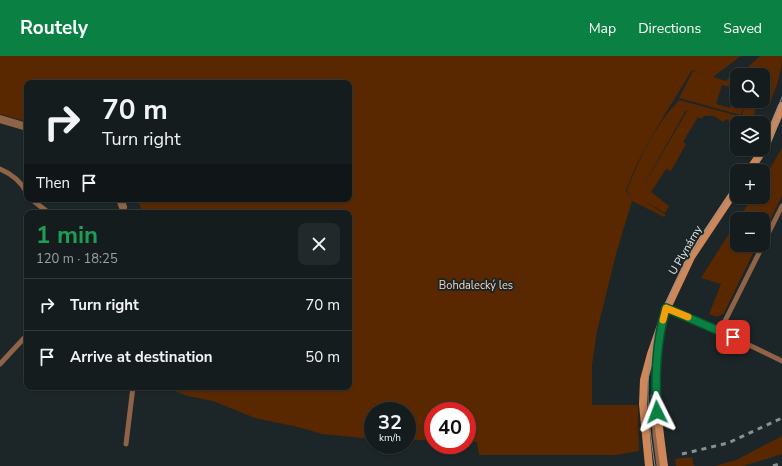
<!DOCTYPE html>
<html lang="en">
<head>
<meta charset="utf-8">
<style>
	:root { --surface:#151c1d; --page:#22292a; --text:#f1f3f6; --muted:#9da1a4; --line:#343a3b; --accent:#0b8043 }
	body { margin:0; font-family:"Nunito Sans",sans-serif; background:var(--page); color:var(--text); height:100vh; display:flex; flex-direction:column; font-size:15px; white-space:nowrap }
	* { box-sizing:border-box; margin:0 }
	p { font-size:13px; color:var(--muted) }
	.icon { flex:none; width:22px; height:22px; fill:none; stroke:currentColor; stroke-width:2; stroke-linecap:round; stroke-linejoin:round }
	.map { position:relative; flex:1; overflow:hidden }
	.panel { position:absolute; left:24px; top:154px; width:328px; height:180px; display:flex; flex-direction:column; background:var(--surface); border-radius:8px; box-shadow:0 1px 3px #0004,0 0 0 1px var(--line) }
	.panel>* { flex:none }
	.hud { position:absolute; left:24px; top:24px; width:328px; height:122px; border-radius:8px; box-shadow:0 1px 3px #0004,0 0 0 1px var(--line); background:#151c1d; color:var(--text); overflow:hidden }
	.tools { position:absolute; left:730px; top:12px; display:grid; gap:8px }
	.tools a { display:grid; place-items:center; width:40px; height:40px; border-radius:8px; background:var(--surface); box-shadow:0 1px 3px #0004,0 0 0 1px var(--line); font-size:20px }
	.speed { position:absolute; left:364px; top:346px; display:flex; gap:8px; font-size:20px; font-weight:700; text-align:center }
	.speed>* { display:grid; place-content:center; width:52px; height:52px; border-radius:50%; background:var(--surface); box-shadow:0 1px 3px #0004,0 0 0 1px var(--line); line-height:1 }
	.speed small { font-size:10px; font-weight:400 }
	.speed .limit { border:6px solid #d22; background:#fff; color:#111 }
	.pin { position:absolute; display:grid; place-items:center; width:34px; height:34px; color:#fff; margin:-17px; border-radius:8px; box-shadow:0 2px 6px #0006 }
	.me { position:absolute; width:44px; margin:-22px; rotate:357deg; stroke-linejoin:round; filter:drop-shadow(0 0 3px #0008) }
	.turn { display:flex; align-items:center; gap:14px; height:84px; padding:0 12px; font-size:18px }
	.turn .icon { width:52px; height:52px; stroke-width:2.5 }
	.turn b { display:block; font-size:28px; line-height:34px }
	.then { display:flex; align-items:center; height:38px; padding:0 12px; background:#0003; gap:8px; font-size:15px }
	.round { display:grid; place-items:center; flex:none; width:42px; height:42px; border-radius:8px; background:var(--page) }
	.overview { display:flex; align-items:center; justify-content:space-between; height:68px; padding:0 12px }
	h1 { font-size:24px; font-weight:700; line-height:30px; color:#1e9e55 }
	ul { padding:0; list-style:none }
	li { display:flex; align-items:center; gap:12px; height:52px; padding:0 12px; border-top:1px solid var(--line) }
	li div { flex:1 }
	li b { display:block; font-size:15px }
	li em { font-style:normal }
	header { display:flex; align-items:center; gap:24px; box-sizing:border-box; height:56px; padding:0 20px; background:var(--accent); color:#fff }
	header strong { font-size:19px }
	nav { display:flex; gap:22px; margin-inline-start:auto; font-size:14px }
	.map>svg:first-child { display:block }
	.green { fill:#592800; fill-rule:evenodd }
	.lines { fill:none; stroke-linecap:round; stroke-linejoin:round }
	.lane { stroke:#8f6347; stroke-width:5 }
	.street { stroke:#8f6347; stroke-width:8 }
	.secondary { stroke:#cd8758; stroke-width:8 }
	.tram { stroke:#889092; stroke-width:1 }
	.rail { stroke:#889092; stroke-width:3; stroke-dasharray:5 5; stroke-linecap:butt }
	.route-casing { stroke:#07532c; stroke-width:10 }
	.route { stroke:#0b8043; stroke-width:7 }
	.slow { stroke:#f59e0b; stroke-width:7 }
	.labels { text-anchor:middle; stroke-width:4; stroke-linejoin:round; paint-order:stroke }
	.street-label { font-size:11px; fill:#e7edef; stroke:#1c2527 }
	.park-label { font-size:11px; fill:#f9d4be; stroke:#1c2527 }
</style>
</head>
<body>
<header>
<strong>Routely</strong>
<nav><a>Map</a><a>Directions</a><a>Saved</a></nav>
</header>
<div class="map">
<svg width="782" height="410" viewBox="0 0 782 410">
	<rect width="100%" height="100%" fill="#1c2527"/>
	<path class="green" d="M0 0H741L713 21 726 25 737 12 750 17 749 10 760 0H782C782 17 775 34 769 50L757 47 753 63 742 60 745 45H763V19H737V45H745L741 59 679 42 693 15 703 18 692 14C669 53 642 91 626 134L632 145 616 198 597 275 592 309V349H638L639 395 616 399H479L477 386 467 385V355H433V384H407V355H373V383L322 378 298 371 255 362 213 345 188 340 163 331H349V157H141V151L135 143H349V27H27V66L0 58ZM722 29 736 33 730 52 716 48Z
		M679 44 757 65 756 67H737V70L726 63 723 66 714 60H704L701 63 698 61 683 86 686 88 671 115 666 113 651 136 669 150 665 157 642 144 666 159 664 161 632 145 627 134C639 103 656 68 679 44ZM686 54 690 56 687 55 637 141Z
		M782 92V140L763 178V163H738L753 141H763V125Z
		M737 165V189H757L724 257C719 261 716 261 709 258L721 228 701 222Z
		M782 380V398L743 410H715L736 404Z
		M692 401 694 410H676L675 403Z"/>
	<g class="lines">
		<path class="lane" d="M0 113C12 118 21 125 27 137
			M31 143 49 157
			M121 157 123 151
			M763 188 782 150
			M667 252 720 275 782 305
			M720 275 763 189
			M0 308 27 279
			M653 339 655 379 659 410
			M126 388 133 331"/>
		<path class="street" d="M0 63 27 71
			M120 143 123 151"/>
		<path class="secondary" d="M749 115 765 91 782 50
			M658 291C652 330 659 371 664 410
			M649 410 643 348 644 324 651 298 667 252 691 201 737 132"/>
		<path class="tram" d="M771 71 782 41
			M753 115 762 102 782 60
			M655 410C650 378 646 346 649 313 655 243 699 185 737 129"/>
		<path class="rail" d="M682 398 728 387 782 362
			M773 410 782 407"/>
	</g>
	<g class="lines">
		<defs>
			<path id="route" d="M657 356C655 320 656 287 666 252L733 281"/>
		</defs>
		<use href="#route" class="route-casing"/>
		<use href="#route" class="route"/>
		<path class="slow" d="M663 264 666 252 688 261"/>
	</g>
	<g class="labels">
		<g class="street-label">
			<text transform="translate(685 194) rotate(-60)" y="4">U Plynárny</text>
		</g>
		<g class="park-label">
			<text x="476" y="233">Bohdalecký les</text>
		</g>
	</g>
</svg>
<div class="tools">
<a><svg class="icon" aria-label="search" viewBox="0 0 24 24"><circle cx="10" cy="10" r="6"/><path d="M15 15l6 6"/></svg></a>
<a><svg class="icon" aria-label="layers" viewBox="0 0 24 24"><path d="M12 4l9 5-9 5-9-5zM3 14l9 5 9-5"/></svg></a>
<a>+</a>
<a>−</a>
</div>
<div class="speed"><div>32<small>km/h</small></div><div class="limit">40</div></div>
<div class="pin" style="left:733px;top:281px;background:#d93025"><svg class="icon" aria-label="arrive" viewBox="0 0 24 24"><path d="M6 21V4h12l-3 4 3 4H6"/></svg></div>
<svg class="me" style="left:657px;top:356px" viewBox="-20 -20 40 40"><path d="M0-17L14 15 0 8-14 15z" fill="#0b8043" stroke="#fff" stroke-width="4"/></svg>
<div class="hud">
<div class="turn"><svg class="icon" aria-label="right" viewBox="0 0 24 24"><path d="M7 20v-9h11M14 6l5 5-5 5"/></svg><div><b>70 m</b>Turn right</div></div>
<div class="then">Then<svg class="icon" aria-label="arrive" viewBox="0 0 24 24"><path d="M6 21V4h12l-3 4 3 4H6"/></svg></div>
</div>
<section class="panel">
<div class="overview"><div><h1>1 min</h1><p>120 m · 18:25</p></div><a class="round"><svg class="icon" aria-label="close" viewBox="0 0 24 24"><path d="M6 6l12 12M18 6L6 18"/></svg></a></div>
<ul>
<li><svg class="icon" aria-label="right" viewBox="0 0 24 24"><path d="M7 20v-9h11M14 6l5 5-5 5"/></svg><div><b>Turn right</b></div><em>70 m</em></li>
<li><svg class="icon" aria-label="arrive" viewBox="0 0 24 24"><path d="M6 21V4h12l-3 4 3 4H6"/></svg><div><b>Arrive at destination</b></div><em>50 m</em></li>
</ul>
</section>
</div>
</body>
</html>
